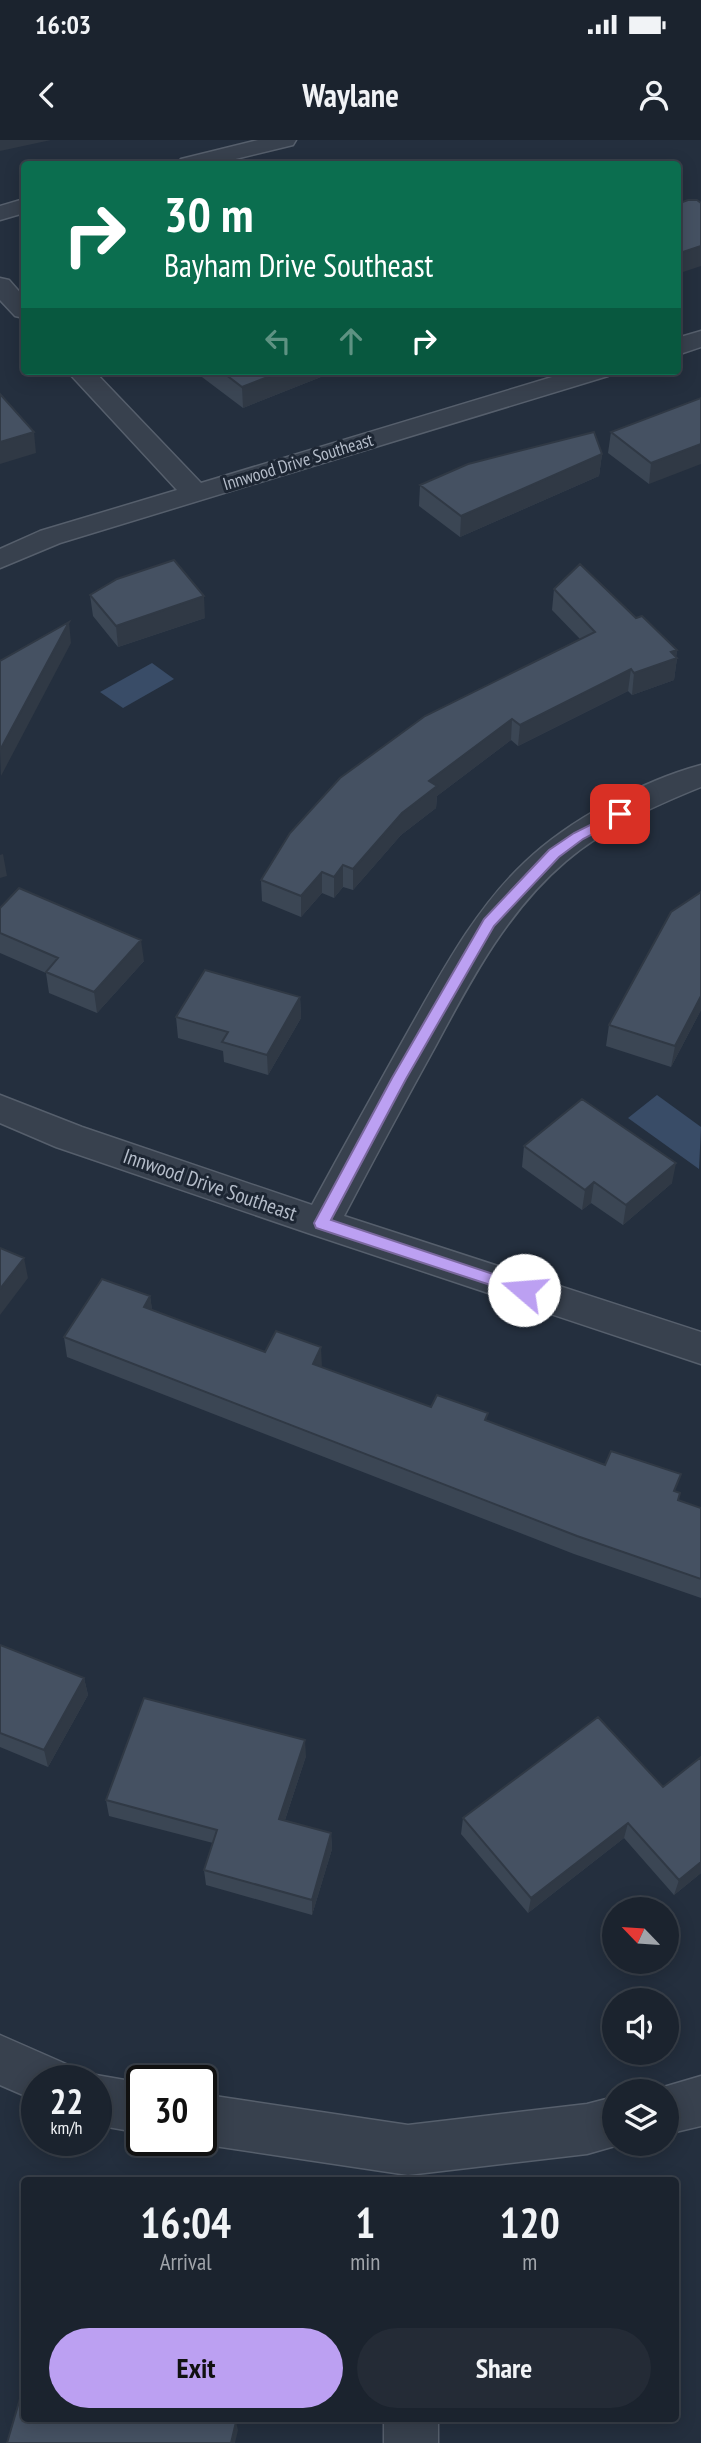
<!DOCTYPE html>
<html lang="en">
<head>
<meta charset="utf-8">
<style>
	:root { --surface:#1b232e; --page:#242b36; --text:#f1f3f6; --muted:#a0a4aa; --line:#39404a; --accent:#bca0f2 }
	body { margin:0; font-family:"PT Sans Narrow",sans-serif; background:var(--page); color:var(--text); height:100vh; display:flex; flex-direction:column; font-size:26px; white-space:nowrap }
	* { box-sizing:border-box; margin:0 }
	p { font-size:23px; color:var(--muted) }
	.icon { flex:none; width:38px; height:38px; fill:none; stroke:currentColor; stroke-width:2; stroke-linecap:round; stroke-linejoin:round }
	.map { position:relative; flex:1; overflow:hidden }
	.drawer { position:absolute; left:21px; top:2037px; width:658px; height:245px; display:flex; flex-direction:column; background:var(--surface); border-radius:7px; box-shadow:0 4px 18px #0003,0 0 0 2px var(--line) }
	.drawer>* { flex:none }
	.hud { position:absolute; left:21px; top:21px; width:660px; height:214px; border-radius:7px; box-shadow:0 4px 18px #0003,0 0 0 2px var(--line); background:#0b6e4f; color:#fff; overflow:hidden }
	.needle { width:46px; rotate:295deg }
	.tools { position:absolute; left:602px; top:1757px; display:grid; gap:14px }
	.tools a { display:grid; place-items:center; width:77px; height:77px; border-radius:50%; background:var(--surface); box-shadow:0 4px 18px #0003,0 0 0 2px var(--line); font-size:35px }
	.speed { position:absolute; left:21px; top:1925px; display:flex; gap:14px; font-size:35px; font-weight:700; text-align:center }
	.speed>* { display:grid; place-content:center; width:91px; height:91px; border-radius:50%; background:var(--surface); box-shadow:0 4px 18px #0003,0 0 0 2px var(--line); line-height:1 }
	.speed small { font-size:18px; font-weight:400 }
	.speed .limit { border:4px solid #111; border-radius:10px; background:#fff; color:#111 }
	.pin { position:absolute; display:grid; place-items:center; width:60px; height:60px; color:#fff; margin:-30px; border-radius:14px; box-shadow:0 4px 10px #0006 }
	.me { position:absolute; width:77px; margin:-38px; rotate:288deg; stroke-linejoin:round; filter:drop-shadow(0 0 5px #0008) }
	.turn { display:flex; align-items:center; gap:24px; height:147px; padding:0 28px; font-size:32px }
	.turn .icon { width:91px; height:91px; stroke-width:2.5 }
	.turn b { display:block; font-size:49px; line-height:60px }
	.lanes { display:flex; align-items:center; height:66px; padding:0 28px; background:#0003; justify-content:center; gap:35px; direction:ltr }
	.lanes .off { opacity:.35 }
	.eta { display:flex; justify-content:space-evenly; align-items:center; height:119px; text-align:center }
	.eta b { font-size:42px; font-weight:700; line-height:49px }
	.button { display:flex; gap:14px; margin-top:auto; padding:14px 28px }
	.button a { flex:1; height:80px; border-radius:42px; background:var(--accent); color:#111; font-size:28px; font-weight:700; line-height:80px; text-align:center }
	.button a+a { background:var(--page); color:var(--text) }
	.status { display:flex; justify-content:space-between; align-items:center; height:49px; padding:0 35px; background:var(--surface); direction:ltr }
	.status svg { height:19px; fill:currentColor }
	header { display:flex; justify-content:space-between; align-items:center; height:91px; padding:0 28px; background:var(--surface); font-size:32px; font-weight:700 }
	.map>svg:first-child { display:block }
	.water { fill:#394c67 }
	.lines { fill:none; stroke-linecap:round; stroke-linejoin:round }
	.minor-casing { stroke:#565f6c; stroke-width:3 }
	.tertiary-casing { stroke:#565f6c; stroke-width:3 }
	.minor { fill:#38414e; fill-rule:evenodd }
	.tertiary { fill:#38414e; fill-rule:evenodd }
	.wall { fill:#3b4654 }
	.shaded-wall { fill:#303945 }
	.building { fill:#455162; stroke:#303945; stroke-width:2 }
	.route { fill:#bca0f2; stroke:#7a689d; stroke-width:2 }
	.labels { text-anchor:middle; stroke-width:6; stroke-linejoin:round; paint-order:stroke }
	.far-street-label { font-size:18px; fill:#b4bcc9; stroke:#1d2633 }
	.street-label { font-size:21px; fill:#b4bcc9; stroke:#1d2633 }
</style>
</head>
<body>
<div class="status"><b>16:03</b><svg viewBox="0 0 49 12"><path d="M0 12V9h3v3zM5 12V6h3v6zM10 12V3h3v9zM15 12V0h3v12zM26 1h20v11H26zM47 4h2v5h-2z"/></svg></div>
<header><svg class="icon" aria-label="back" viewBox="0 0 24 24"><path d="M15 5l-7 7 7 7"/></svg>Waylane<svg class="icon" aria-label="person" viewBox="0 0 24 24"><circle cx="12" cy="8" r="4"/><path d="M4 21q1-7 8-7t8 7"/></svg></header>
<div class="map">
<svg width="701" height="2303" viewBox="0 0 701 2303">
	<rect width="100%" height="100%" fill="#242f3e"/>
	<path class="water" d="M152 523 174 539 123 568 100 552Z
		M657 955 701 987 699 1029 628 978Z"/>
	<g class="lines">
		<defs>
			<path id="minor" d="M258 0H296L293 5 215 24H177L181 19Z
				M24 59V73L0 80V66Z
				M0 138 9 140 24 157V178L15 176 0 160Z
				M701 191V207L677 215V198Z
				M67 231H94L201 343 572 231H612L608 236 60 403 0 428V409L40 391 177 350Z
				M701 625V647C654 666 605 688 566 721 507 771 471 840 435 907 404 963 374 1019 344 1076L701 1192V1224L308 1093 56 1007 0 983V955L82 987 312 1065C344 1006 377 947 410 888 443 830 476 768 525 722 569 680 642 641 701 625Z
				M384 2278H438V2303H384Z"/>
			<path id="tertiary" d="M0 1895 66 1924 74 1941H37V1961L0 1945Z
				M96 1935 142 1943V1993L96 1985V1941H83Z
				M701 1936V1986L667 1994V1951H650Z
				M201 1954 408 1985 587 1964 614 1957V2004H622L587 2014 408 2035 201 2004 192 2000H201Z"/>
		</defs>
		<use href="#minor" class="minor-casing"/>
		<use href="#tertiary" class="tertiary-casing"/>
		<use href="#minor" class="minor"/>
		<use href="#tertiary" class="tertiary"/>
	</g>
	<path class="wall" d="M194 231H336L243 268Z
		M701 258 649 344 608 313 611 292Z
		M602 314 599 336 460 397 419 366 420 345Z
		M554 449 636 478 677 510 676 517 677 518 674 540 632 555 628 551 518 606 511 600 437 656 436 668 401 695 353 750 343 747 334 758 322 753 301 777 262 761 261 740 580 499 552 470Z
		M90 455 205 478 118 507 93 476Z
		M0 768 144 821 97 873 49 853 46 833 0 813Z
		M300 857 301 878 268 935 224 922 223 911 178 898 176 877Z
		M701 870 671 927 606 906 609 885Z
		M524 1006 672 1043 623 1085 591 1063 582 1070 522 1027Z
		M150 1156 152 1170 265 1212 322 1227 431 1267 488 1281 676 1352 678 1361 701 1368V1458L574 1414 67 1217 64 1197Z
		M0 1505 84 1538 88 1555 48 1627 0 1607Z
		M598 1577 701 1733 674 1755 624 1698 528 1773 461 1694 463 1678Z
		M306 1616 285 1680 331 1693 332 1709 312 1775 206 1745 204 1730 213 1703 109 1676 106 1660Z"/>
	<path class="shaded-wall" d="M0 0H51L0 11Z
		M701 106V126L677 134V114Z
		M283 231H336L243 268 242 247Z
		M34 292 36 313 0 324V302Z
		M701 304V324L649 344 651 323Z
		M602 314 599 336 460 397 461 376Z
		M204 456 205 478 118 507 116 486Z
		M69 482 71 503 1 636 0 610Z
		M677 510 676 519 677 518 674 540 632 555 634 533 671 512Z
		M631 529 628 551 518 606 520 585Z
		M512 579 511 600 437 656 436 668 401 695 353 750V729L429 641Z
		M3 714 7 736 0 738V715Z
		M343 725V747L334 758V737Z
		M322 732V753L301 777V756Z
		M141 800 144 821 97 873 94 852Z
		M701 856V870L671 927 675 906Z
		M300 857 301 878 268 935 267 915Z
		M676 1023 672 1043 623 1085 626 1065Z
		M594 1042 591 1063 582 1070 585 1050Z
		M24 1118 28 1138 0 1175V1149Z
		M150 1156 153 1176 144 1167Z
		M321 1207 322 1227 313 1224Z
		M84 1538 88 1555 48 1627 44 1610Z
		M305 1600 306 1616 280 1695 279 1679Z
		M628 1683 624 1698 528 1773 531 1758Z
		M331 1693 332 1709 312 1775V1760Z
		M701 1722V1733L674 1755 679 1740Z
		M236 2282 238 2290 235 2303H231Z"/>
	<path class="building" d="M688 60H697L701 63V106L677 114V64Z
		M221 231H283L242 247Z
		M0 254 34 292 0 302Z
		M701 258V304L651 323 611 292Z
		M594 292 602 314 461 376 420 345 468 324Z
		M174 420 204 456 116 486 90 455 117 439Z
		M580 424 636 478 642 476 677 510 671 512 677 518 634 533 631 529 520 585 512 579 429 641 437 646 402 673 353 729 343 725 334 737 322 732 301 756 261 740 290 693 340 638 425 576 595 492 554 449Z
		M69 482 0 610V521Z
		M19 748 141 800 94 852 46 832 58 818 0 793V768Z
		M701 752V856L675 906 609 885 671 772Z
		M205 830 300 857 267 915 222 902 228 892 176 877Z
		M582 959 676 1023 626 1065 594 1042 585 1050 524 1006Z
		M0 1108 24 1118 0 1149Z
		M102 1139 150 1156 144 1167 265 1212 276 1191 321 1207 313 1224 431 1267 437 1255 488 1273 485 1280 605 1325 611 1311 681 1334 674 1351 680 1353 678 1360 701 1368V1439L577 1396 64 1197Z
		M0 1505 84 1538 44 1610 0 1593Z
		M144 1558 305 1600 279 1679 331 1693 312 1760 204 1730 217 1690 106 1660Z
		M598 1577 663 1647 701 1617V1722L679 1740 628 1683 531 1758 463 1678Z
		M24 2245V2278H224L236 2282 231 2303H7Z"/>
	<path class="route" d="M620 670 625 671V677L583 699 559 717 494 786 406 939 331 1080 529 1146 532 1150 529 1155 524 1156 316 1088 314 1083 392 938 484 779 549 710 574 693Z"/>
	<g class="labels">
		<g class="far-street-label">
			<text transform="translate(298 322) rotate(-17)" y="6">Innwood Drive Southeast</text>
		</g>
		<g class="street-label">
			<text transform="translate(210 1045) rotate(19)" y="7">Innwood Drive Southeast</text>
		</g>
	</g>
</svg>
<div class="tools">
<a><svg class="needle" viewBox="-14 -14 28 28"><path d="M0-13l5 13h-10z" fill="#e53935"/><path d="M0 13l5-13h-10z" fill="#a0a4aa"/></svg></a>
<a><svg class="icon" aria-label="sound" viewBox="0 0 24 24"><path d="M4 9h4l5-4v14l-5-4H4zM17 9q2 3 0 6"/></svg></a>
<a><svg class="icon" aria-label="layers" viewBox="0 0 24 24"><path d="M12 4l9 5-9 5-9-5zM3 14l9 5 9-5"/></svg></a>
</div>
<div class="speed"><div>22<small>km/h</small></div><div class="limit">30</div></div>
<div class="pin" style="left:620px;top:674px;background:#d93025"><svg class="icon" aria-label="arrive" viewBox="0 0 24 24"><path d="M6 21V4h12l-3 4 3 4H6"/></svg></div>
<svg class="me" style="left:524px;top:1150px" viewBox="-20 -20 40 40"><circle r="19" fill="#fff"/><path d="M0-13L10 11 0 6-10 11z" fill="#bca0f2"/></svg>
<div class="hud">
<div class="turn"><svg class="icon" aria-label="right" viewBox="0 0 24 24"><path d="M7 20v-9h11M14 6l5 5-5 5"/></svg><div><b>30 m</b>Bayham Drive Southeast</div></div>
<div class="lanes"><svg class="icon off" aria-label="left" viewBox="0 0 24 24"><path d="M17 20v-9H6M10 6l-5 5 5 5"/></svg><svg class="icon off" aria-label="ahead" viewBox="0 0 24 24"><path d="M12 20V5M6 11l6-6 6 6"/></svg><svg class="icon" aria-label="right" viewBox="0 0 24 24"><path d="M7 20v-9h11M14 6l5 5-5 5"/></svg></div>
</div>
<section class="drawer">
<div class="eta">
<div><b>16:04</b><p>Arrival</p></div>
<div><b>1</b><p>min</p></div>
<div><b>120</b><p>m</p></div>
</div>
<div class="button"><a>Exit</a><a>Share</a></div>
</section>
</div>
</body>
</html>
